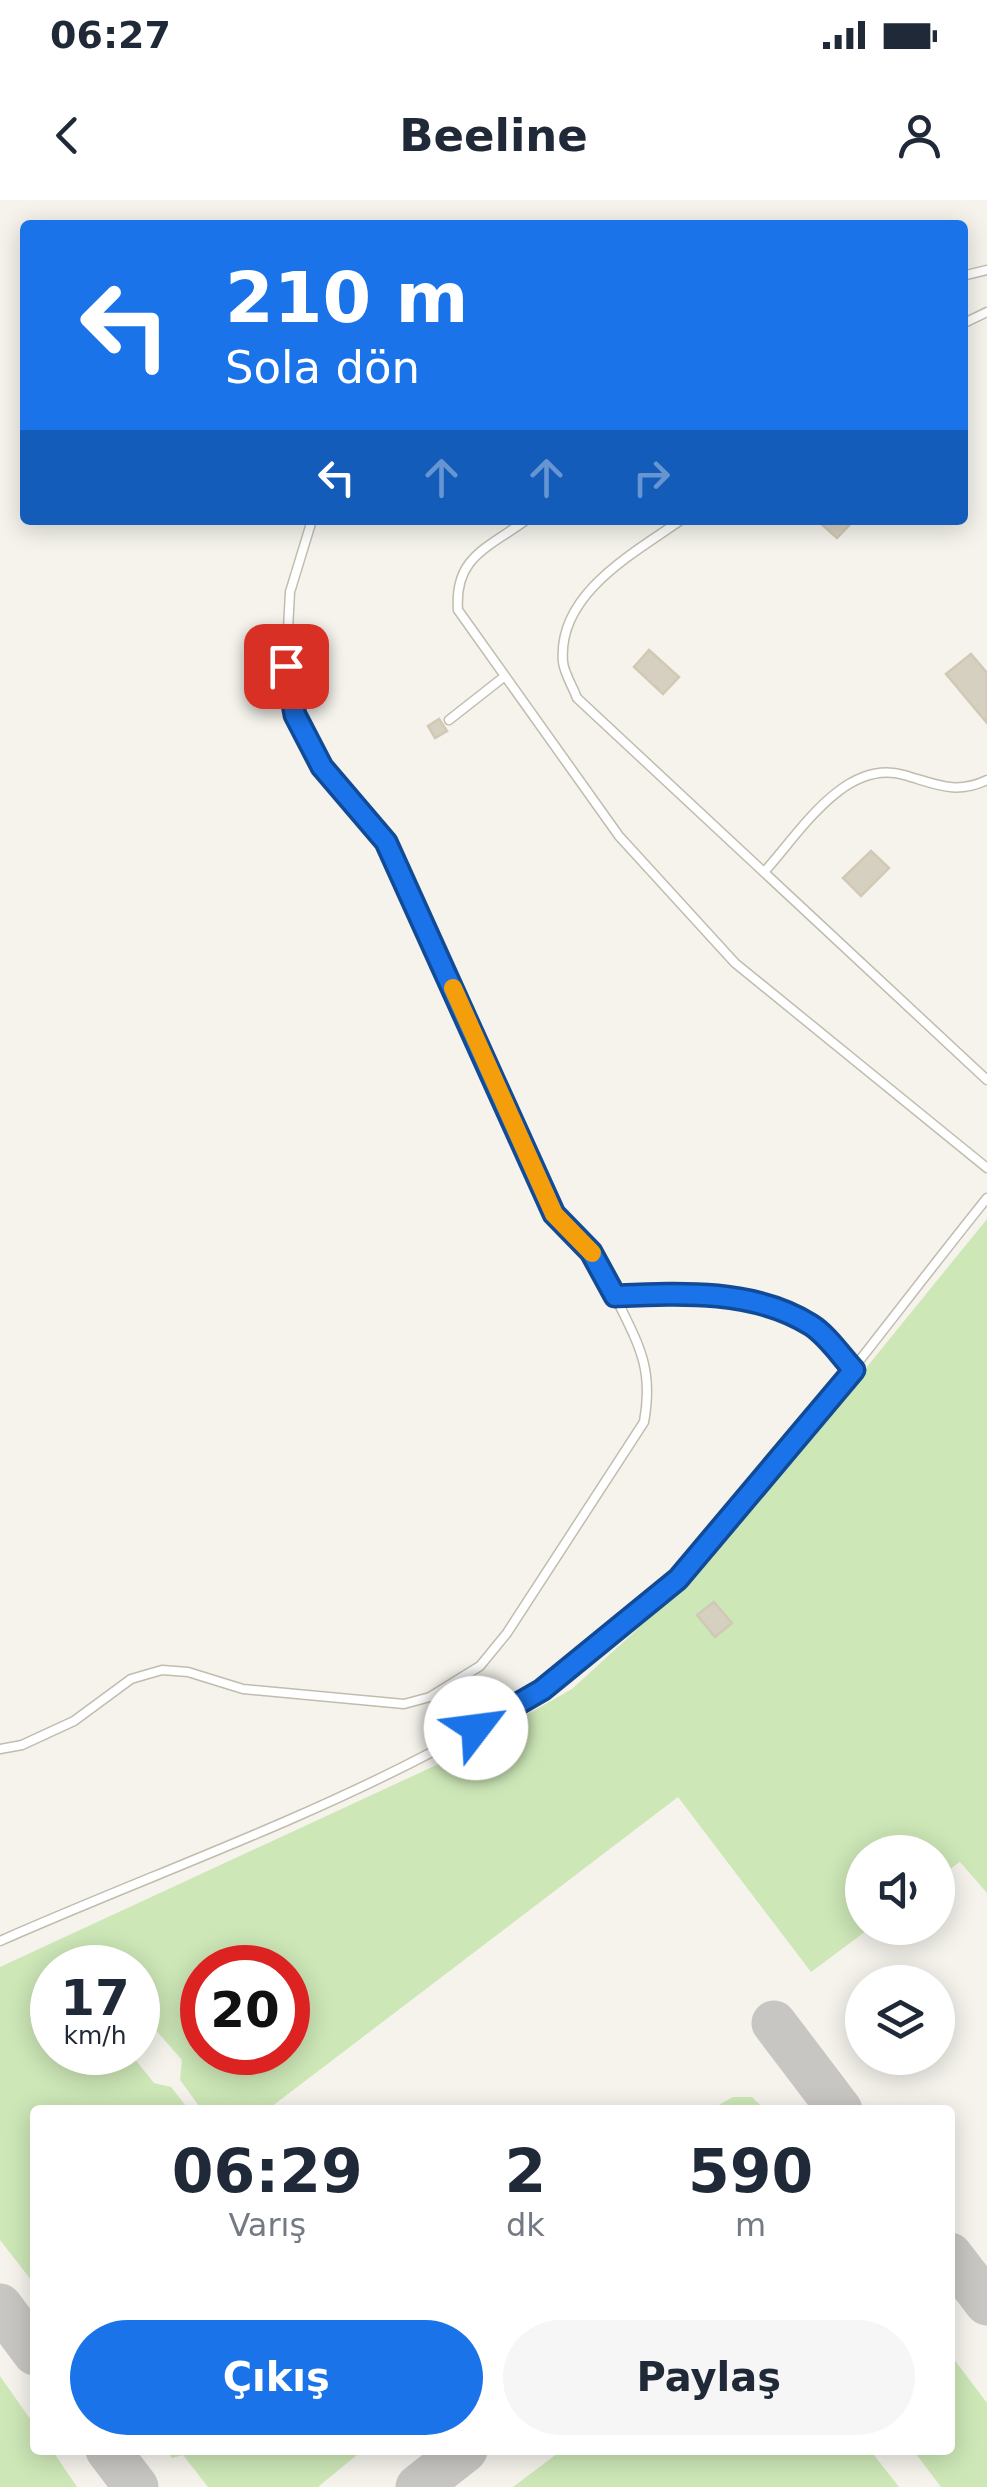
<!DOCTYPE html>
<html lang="tr">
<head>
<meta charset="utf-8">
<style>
	:root { --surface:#fff; --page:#f6f6f7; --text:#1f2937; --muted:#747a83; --accent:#1a73e8 }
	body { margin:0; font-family:"DejaVu Sans",sans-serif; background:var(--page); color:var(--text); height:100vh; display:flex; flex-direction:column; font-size:38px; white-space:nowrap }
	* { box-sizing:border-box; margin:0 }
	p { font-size:32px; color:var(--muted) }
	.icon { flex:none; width:55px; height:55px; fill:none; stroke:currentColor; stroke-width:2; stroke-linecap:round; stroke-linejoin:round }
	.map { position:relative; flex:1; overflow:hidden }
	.details { position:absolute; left:30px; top:1905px; width:925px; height:350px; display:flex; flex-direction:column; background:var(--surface); border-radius:10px; box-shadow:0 5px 25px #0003 }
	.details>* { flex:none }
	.hud { position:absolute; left:20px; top:20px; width:948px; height:305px; border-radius:10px; box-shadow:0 5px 25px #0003; background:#1a73e8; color:#fff; overflow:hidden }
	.controls { position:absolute; left:845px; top:1635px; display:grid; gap:20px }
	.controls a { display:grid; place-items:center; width:110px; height:110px; border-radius:50%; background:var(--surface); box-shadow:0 5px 25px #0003; font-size:50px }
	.speed { position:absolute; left:30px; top:1745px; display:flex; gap:20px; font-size:50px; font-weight:700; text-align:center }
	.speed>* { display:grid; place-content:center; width:130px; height:130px; border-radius:50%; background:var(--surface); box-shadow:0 5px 25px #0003; line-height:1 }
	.speed small { font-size:25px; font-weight:400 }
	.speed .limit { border:15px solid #d22; background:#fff; color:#111 }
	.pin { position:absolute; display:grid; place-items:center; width:85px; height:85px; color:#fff; margin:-42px; border-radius:20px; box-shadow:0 5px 15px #0006 }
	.me { position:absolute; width:110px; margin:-55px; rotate:60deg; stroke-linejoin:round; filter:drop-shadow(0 0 8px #0008) }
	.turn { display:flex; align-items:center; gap:35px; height:210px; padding:0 40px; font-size:45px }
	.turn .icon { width:130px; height:130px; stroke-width:2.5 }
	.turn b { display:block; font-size:70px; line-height:85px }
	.lanes { display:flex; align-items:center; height:95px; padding:0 40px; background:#0003; justify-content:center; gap:50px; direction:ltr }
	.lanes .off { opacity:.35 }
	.eta { display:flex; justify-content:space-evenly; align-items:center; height:170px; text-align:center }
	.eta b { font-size:60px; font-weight:600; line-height:70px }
	.button { display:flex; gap:20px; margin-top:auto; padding:20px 40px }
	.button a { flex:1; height:115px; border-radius:60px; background:var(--accent); color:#fff; font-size:40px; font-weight:600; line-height:115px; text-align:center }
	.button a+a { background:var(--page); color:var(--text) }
	.status { display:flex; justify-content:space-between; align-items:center; height:70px; padding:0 50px; background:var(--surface); direction:ltr }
	.status svg { height:28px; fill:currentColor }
	header { display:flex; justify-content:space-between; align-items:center; height:130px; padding:0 40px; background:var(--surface); font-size:45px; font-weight:600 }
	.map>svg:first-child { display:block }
	.green { fill:#cde7b7; fill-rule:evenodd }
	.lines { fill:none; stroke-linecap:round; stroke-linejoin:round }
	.taxiway { stroke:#c7c6c2; stroke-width:45 }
	.building { fill:#d6d0c1; stroke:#d1c8b5; stroke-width:2.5 }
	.lane-casing { stroke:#c0bcae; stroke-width:11 }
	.lane { stroke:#fff; stroke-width:8 }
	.route-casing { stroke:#114b97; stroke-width:25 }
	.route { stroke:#1a73e8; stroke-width:18 }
	.slow { stroke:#f59e0b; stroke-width:18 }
</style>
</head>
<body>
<div class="status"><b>06:27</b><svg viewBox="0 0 49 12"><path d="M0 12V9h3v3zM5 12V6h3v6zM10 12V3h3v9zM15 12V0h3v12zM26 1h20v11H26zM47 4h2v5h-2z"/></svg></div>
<header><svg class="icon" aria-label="back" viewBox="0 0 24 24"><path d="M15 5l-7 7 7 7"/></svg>Beeline<svg class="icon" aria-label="person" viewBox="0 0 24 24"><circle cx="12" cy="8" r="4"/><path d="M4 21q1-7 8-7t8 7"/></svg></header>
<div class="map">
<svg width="987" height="2287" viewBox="0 0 987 2287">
	<rect width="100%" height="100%" fill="#f5f3ec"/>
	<path class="green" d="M987 1019V1693L960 1662 938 1677V1652H862V1728H870L811 1772 678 1597 267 1910H202L180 1880 182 1860 154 1828 138 1840V1768H52V1852L130 1853 154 1883 171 1887 189 1910H35V2085L0 2040V1767L443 1562 572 1489 701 1371ZM202 1768H288V1852H202Z
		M733 1897H752L765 1910H710Z
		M950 2154 987 2203V2287H941L913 2250H950Z
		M0 2176 35 2226V2250H52L77 2287H0Z
		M166 2250H363L318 2287H208L183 2255 172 2258Z
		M562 2250H870L899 2287H513Z"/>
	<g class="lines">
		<path class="taxiway" d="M774 1823 840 1910
			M950 2055 987 2103
			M0 2106 35 2153
			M108 2250 136 2287
			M418 2287 465 2250"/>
	</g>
	<path class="building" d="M817 320H854L837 338Z
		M649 450 679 477 663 494 634 467Z
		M971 454 987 473V523L946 474Z
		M439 519 447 531 435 538 428 526Z
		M871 651 889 668 861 696 843 678Z
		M714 1402 732 1423 715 1437 697 1415Z"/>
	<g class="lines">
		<defs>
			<path id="lane" d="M962 76 987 70
				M962 124 987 112
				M312 320 290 392 286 466 295 515 322 567 386 643 554 1014 591 1052 615 1096C679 1093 754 1089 811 1125 827 1135 841 1156 854 1170
				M526 320C488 348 454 357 458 410L619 636 735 763 987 968
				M681 320C634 353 557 394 563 462 564 473 573 487 577 498L987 880
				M449 520 505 476
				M764 672C799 634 844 558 904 575 936 584 955 595 987 580
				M0 1549 22 1545 74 1521 131 1479 162 1470 188 1472 243 1489 404 1504 430 1497 480 1466 507 1433 644 1222C654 1167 638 1144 615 1096
				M0 1741C233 1638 490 1561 677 1380 715 1343 747 1300 780 1260 851 1174 917 1085 987 998"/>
		</defs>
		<use href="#lane" class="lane-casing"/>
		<use href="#lane" class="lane"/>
	</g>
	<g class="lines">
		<defs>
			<path id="route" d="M286 466 295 515 322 567 386 642 554 1014 591 1052 615 1096C680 1093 754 1089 811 1125 827 1135 841 1156 854 1170L678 1379 542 1490 476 1528"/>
		</defs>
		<use href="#route" class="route-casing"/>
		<use href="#route" class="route"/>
		<path class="slow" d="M453 788 554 1014 592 1053"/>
	</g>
</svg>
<div class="controls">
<a><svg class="icon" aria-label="sound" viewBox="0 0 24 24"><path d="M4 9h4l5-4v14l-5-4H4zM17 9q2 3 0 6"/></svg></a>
<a><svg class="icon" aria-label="layers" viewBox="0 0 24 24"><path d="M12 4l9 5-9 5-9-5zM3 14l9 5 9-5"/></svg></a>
</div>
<div class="speed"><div>17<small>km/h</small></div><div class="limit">20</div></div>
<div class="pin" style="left:286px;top:466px;background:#d93025"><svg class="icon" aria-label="arrive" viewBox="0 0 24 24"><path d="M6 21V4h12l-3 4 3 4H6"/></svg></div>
<svg class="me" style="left:476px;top:1528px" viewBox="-20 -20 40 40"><circle r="19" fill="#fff"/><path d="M0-13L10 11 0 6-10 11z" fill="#1a73e8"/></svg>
<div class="hud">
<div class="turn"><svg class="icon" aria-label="left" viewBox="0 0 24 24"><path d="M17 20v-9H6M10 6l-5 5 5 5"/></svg><div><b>210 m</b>Sola dön</div></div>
<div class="lanes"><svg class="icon" aria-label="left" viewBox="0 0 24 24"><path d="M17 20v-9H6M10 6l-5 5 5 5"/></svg><svg class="icon off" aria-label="ahead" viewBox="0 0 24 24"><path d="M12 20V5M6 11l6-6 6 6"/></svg><svg class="icon off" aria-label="ahead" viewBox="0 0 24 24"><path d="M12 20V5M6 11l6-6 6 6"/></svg><svg class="icon off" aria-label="right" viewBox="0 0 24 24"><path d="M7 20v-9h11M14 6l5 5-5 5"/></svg></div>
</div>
<section class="details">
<div class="eta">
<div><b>06:29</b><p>Varış</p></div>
<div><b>2</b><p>dk</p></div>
<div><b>590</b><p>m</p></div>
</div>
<div class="button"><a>Çıkış</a><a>Paylaş</a></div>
</section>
</div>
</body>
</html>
